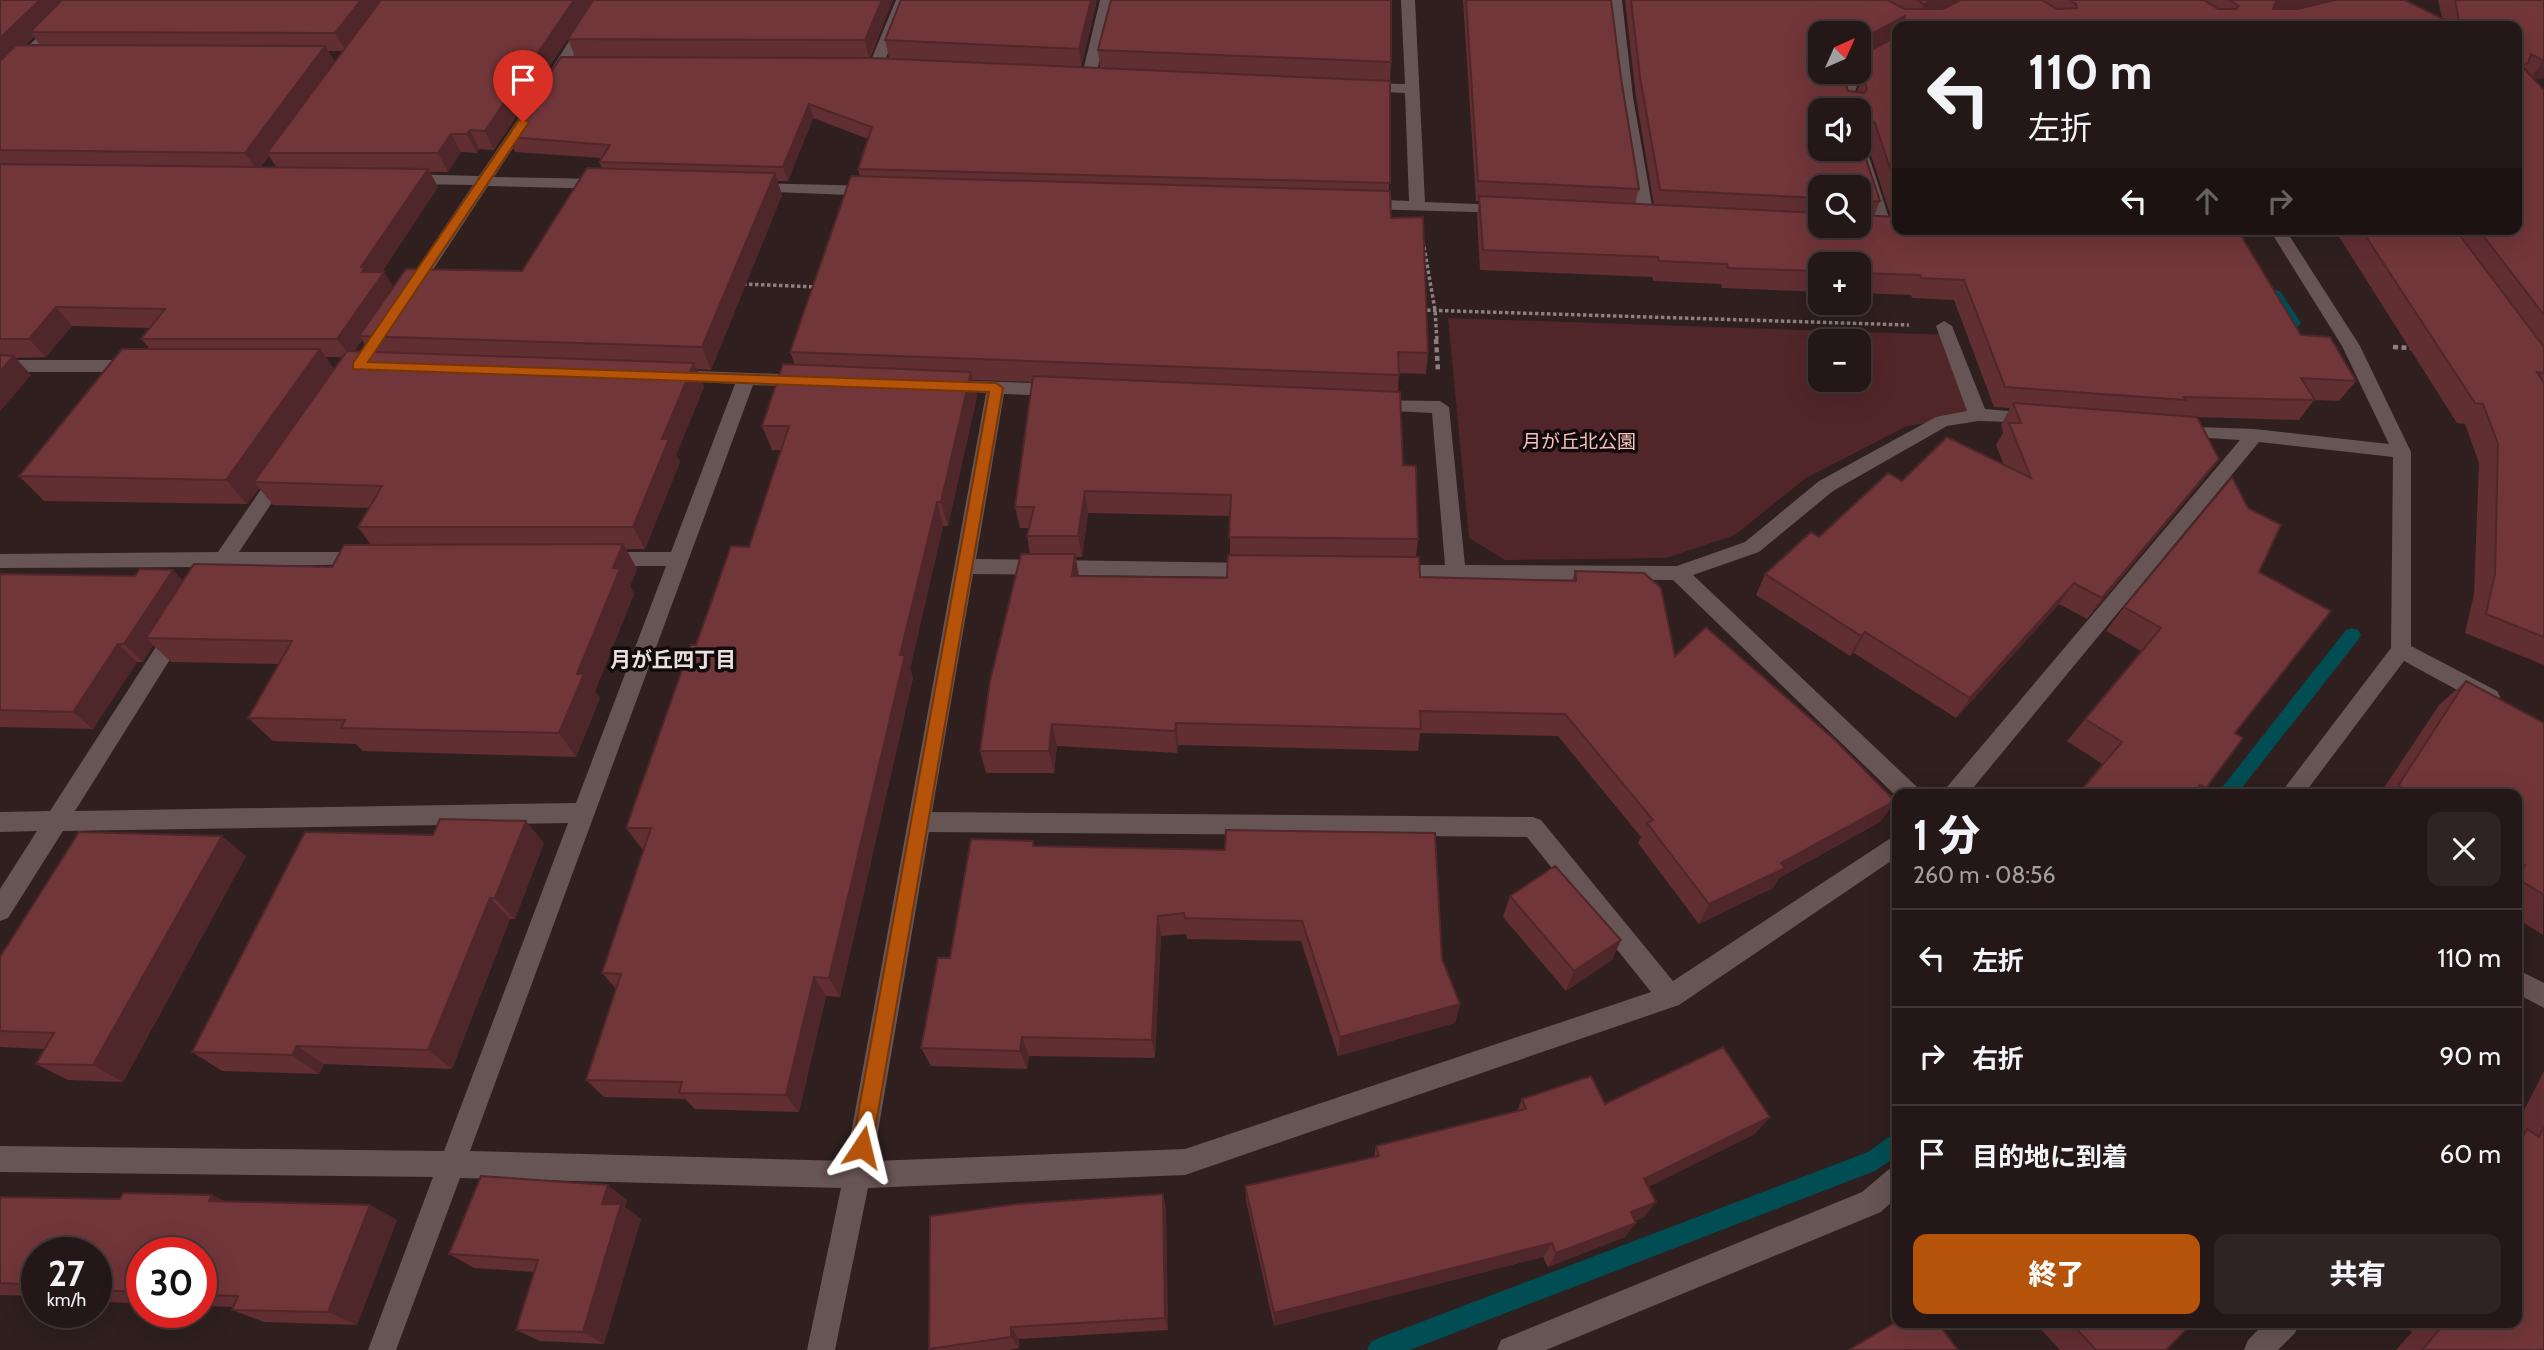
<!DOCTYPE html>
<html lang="ja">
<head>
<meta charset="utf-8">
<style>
	:root { --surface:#231717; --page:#2f2424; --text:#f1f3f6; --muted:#a39fa1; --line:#403636; --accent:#b45309 }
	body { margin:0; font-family:Cabin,"Noto Sans JP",sans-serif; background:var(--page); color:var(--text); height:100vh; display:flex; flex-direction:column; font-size:26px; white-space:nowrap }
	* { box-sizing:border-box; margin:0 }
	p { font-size:23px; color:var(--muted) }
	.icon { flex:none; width:38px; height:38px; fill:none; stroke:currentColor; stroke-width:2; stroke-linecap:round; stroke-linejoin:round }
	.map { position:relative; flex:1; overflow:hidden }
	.side { position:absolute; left:1892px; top:789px; width:630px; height:539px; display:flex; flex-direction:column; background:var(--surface); border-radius:14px; box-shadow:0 7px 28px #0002,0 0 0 2px var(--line) }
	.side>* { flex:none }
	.banner { position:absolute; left:1892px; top:21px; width:630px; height:214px; border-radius:14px; box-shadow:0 7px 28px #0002,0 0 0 2px var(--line); background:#231717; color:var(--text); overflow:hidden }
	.needle { width:46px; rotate:45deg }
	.tools { position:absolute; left:1808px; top:21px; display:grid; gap:14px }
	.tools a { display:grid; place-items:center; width:63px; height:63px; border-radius:14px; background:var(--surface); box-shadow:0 7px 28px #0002,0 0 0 2px var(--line); font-size:35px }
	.speed { position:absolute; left:21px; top:1237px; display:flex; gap:14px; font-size:35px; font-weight:700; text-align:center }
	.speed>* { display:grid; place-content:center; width:91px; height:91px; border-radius:50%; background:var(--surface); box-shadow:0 7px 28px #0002,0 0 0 2px var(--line); line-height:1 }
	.speed small { font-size:18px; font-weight:400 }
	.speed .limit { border:10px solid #d22; background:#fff; color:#111 }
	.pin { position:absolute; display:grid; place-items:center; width:60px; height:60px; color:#fff; margin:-72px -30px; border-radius:50% 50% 50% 0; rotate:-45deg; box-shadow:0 0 7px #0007 }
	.pin .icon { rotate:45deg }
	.me { position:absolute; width:77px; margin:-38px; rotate:10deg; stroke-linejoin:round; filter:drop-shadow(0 0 5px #0008) }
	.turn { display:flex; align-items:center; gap:24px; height:147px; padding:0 21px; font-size:32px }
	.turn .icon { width:91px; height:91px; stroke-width:2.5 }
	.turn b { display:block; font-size:49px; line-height:60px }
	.lanes { display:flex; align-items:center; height:66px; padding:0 21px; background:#0003; justify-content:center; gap:35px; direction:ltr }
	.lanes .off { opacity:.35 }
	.round { display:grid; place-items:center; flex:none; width:74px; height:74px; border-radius:14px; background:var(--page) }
	.summary { display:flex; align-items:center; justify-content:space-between; height:119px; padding:0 21px }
	h1 { font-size:42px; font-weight:800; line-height:52px }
	.action { display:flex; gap:14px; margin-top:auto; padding:14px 21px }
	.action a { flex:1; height:80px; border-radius:14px; background:var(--accent); color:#fff; font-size:28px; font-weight:800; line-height:80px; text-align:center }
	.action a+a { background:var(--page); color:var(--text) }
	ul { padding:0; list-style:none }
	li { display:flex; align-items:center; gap:21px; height:98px; padding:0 21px; border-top:2px solid var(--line) }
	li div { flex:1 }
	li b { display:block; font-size:26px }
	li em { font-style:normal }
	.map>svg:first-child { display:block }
	.green { fill:#512629; fill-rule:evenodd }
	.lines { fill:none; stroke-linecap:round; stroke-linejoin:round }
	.stream { fill:#004e54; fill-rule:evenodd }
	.path-far1 { stroke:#8d7f7f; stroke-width:3.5; stroke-dasharray:3.5 2.5; stroke-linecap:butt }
	.path { stroke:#8d7f7f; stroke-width:4.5; stroke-dasharray:5 3.5; stroke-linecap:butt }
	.minor { fill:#675454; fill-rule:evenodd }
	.wall { fill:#612e32; fill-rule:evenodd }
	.shaded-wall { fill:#4f2629 }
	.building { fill:#71363a; stroke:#4f2629; stroke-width:2 }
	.route { fill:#b45309; stroke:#753606; stroke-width:2 }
	.labels { text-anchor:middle; stroke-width:7; stroke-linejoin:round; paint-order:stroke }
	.park-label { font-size:19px; fill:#fbc1c2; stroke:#120b0b }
	.neighbourhood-label { font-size:21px; font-weight:bold; fill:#ebdfdf; stroke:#120b0b }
</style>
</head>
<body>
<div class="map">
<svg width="2544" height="1350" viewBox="0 0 2544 1350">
	<rect width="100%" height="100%" fill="#2f1f1f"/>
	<path class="green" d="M1448 318 1952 335 1978 415 1907 426 1806 478 1735 535 1666 558 1505 560 1469 538ZM1820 341H1858V380H1820Z"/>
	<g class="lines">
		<path class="stream" d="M2275 290 2280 291 2301 323 2299 326H2289L2268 294Z
			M2352 628 2358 630 2361 635 2358 640 2237 794H2217L2346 630Z
			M1897 1131V1156L1875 1171 1410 1350H1367L1371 1342 1379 1338 1868 1152Z"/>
		<path class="path-far1" d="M1423 241 1435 310 1437 341
			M743 284 818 287
			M1421 310 1909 325"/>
		<path class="path" d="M1436 339 1438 371
			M2393 347 2413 348"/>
		<path class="minor" d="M75 0H90L5 85 0 86V74Z
			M595 0H609L556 84H546L544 81Z
			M896 0H910L883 65 881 68H871L869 65Z
			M1100 0H1114L1096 75 1089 79 1082 75Z
			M1401 0H1415L1425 202 1503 205 1511 210 1509 213 1364 209 1356 204 1364 199 1409 201 1405 93 1362 91 1355 87 1362 83 1405 84Z
			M1608 0H1622L1633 97 1654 217 1646 222 1638 217 1619 97Z
			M1897 38V48L1861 69 1863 72 1853 96 1857 110H1843L1839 96 1849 72H1858V60Z
			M525 115 532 119 494 177 604 179 612 184 604 189 488 186 415 297H403L401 293 473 185 406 184 398 179 406 174 479 176 520 116Z
			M1858 140 1865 144 1893 230 1891 233H1879L1877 230 1852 149H1858Z
			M752 183 874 186 882 191 874 196 747 191 744 188 747 185Z
			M2269 229H2285L2360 346 2411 452V646L2497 691 2500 697 2497 703 2489 706 2481 703 2404 661 2304 794H2280L2391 648 2393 457 2259 442 1968 794H1944L1947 787 2240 440 2176 436 2170 434 2167 430 2170 426 2255 429 2389 444 2342 346Z
			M1944 321 1952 326 1985 409 2033 413 2039 415 2042 419 2039 423 1978 421 1947 426 1833 491 1759 552 1693 575 1917 787 1920 794H1897V797L1673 580 1394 579 1387 577 1384 572 1387 567 1394 565H1445L1432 413 1374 410 1365 404 1368 400 1440 401 1449 407 1465 565 1677 566 1745 542 1819 481 1936 417 1967 411 1936 326Z
			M0 360H135L144 366 135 372H0Z
			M671 370 807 375 816 381 807 387 753 385 470 1151 846 1161 986 393 942 390 939 386 948 380 1059 384 1068 390 1059 396 1004 394 976 559 1256 563 1263 565 1266 570 1263 575 1256 577 973 574 932 812 1533 817 1541 820 1673 981 1897 834V857L1679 1005 1185 1175 868 1188 835 1350H807L841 1188 460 1178 396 1350H368L433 1177 0 1172V1146L444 1151 568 823 63 831 8 918 0 921V889L37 831 0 832V812L50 811 170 625 177 623 184 625 187 631 184 637 75 811 576 803 666 566H604L597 564 594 559 597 554 604 552H671L735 384 665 380 662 376ZM929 832 1527 837 1651 992 1185 1149 873 1161Z
			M282 467 289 469 291 474 239 552H362L369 554 372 559 369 564 229 567C221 580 214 600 197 594L194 589 208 567 0 568V554L218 552 275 469Z
			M2516 969 2544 983V1008L2516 993Z
			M1897 1166V1197L1881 1212 1546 1350H1497L1501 1340 1862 1192 1888 1170Z
			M2265 1323H2299L2295 1333 2278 1350H2244L2248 1340Z"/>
	</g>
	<path class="wall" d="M0 0H893L870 58H889L885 40 901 0H1097L1081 67 1100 68 1098 50 1391 62 1390 81 1389 191 1391 218 1428 353 1426 374 1399 373 1398 392 1403 465 1418 539 1416 557 1420 577 1572 581 1575 571 1675 656 1895 801 1880 822 1779 878 1773 888 1699 924 1638 843 1641 837 1558 736 1420 733 1418 751 1178 745 1177 753 1057 746 1054 773H986L980 751 1030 554 1027 536 1028 528H1020L1015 507 1033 382 973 380 977 396 948 526H943L910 669 913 678 840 997 826 996 799 1112 695 1109 685 1099 604 1097 586 1080 616 989 602 973 644 849H642L626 828 696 645 749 547 781 450H772L762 426 795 365 790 352 860 177 858 169 868 139 813 118 788 181H777L782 195 711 370 697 369 704 387 676 455 680 462 645 549H626L637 569 630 586 634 594 595 691 600 698 576 757 363 751 356 744 273 741 248 718 279 664 171 662 153 645 143 662H137L93 729 0 727V574L183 581 332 567 371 545 358 527 369 508 273 505 259 488 247 504 44 501 19 476 150 349 141 339 150 328 72 326 46 357 15 358 31 375 0 411ZM582 17 568 39 575 57 508 137 515 152 601 158 599 162 602 168 522 271 393 287 384 272H382L438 187 430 172H448L461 152 477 153 479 149 494 150ZM34 37 40 45H25ZM328 51H343L335 62ZM269 156 276 167H261ZM362 340 370 352H354ZM326 357H342L334 369ZM1088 513 1230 516V555L1227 578 1079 576 1076 557H1082Z
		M1463 0H1611L1621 78 1639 189 1635 204 1654 205 1636 97 1625 0H2405L2442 18 2438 0H2544V78L2534 79 2544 90V665L2465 633 2474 594 2479 463 2465 424 2457 423 2334 229H2516V26H1897V36L1860 56 1858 33 1844 77 1848 91 1857 92 1872 50 1897 36V229L2301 335 2356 381 2339 401 2314 400 2299 420 2197 417 2219 459 2203 480 2087 619 2059 604 1956 718 1854 653 1850 656 1756 595 1765 574 1902 481 2004 465 1996 445 2003 433 2001 425 2010 408 1994 407 1954 300 1912 298 1911 295 1858 293V264H1820V292L1722 288 1721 284 1653 281V277L1480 270 1477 216 1479 201H1476ZM1860 139 1867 143 1891 217 1874 216 1880 201ZM1820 187H1858V226H1820Z
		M2259 572 2235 733 2206 788 2199 794H2077L2102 764 2067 741 2141 651 2106 631 2124 607Z
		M2466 681 2544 723 2543 935 2516 918V794H2380L2439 705Z
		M1033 841 1035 846 1442 959 1460 1004 1455 1023 1338 1056 1301 941 1187 939 1186 934 1161 936 1155 1058 1029 1056 1027 1069 931 1066 921 1048 950 958Z
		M544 843 515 919H510L452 1069 324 1064 319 1074 222 1071 192 1052Z
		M246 856 123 1082 68 1080 36 1064 45 1049 0 1047V957Z
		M1510 896 1621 940 1612 960 1566 991 1503 917Z
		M2544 1071V1350H2396L2412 1332 2402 1325 2404 1323H2516V1126Z
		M1522 1099 1605 1104 1755 1134 1648 1187 1656 1202 1644 1217 1635 1221 1625 1237 1548 1267 1543 1257 1274 1326 1246 1201 1245 1186 1374 1157 1376 1146 1517 1111Z
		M0 1197 370 1205 397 1220 357 1325 264 1322 232 1310 233 1307 201 1306V1253H142V1304L111 1302 101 1299H96V1253H37V1296L0 1295Z
		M627 1200 625 1207 641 1219 604 1344 540 1341 516 1330 535 1272 474 1268 449 1254Z
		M1166 1209 1168 1330 1019 1339V1348L1009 1350H930L929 1349Z
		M2035 1323H2181L2166 1350H2060Z"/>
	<path class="shaded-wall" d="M40 0H71L30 32 34 37 0 70V38Z
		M361 0H384L346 51 335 33Z
		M574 0H593L494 150 485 131Z
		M882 0H893L869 58 865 40Z
		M1091 0H1097L1081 67 1079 49Z
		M1932 0H1967L1917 23 1924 4Z
		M2280 0H2346L2264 20 2276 1Z
		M1905 16 1901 26H1897V36L1860 56 1858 61V50L1864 38Z
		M325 46 336 65 267 153 269 156 258 171 245 153Z
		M2544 61V78L2528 80Z
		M809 104 813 118 788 181 783 167Z
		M470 130 479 149 477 153 467 134Z
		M451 134 461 152 448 172 438 153Z
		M428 169 438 187 375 283 384 272 396 291 359 336 362 340 350 357 337 339 362 272 361 267Z
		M775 173 782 195 711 370 702 347Z
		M56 307 72 326 46 357 29 339Z
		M320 349 338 375 254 482 259 488 247 504 226 480Z
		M14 356 31 375 0 411V371Z
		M694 363 704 387 676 455 680 462 645 549 633 527 662 439Z
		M971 372 977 396 948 526 941 502Z
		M2219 459 2203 480 2087 619 2102 598Z
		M1085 491 1088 513 1082 557 1078 536Z
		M937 502 943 526 910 669 913 678 840 997 829 978 900 655Z
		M623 544 637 569 630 586 634 594 595 691 600 698 576 757 559 733 577 674 613 568Z
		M1075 554 1079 578 1072 576Z
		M173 570 190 588 146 638 153 645 143 662 124 644Z
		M2074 583 2059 604 1956 718 1970 698Z
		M1865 632 1854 653 1850 656 1861 636Z
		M118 644 137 662 93 729 73 712Z
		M1176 723 1178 745 1177 753 1175 731Z
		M1052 724 1057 746 1054 773 1049 751Z
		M1895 801 1880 822 1779 878 1773 888 1699 924 1709 904 1781 863Z
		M526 821 544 843 515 919 495 898Z
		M222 836 246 856 123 1082 93 1065Z
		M490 898 510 919 452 1069 428 1050Z
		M1158 916 1161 936 1155 1058 1152 1040Z
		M1621 940 1612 960 1566 991 1574 971Z
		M814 977 826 996 799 1112 786 1095Z
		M1460 1004 1455 1023 1338 1056 1340 1037Z
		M1022 1037 1029 1056 1027 1069 1020 1051Z
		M297 1046 324 1064 319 1074 292 1055Z
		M1770 1117 1755 1134 1633 1194 1644 1179Z
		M608 1185 627 1200 625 1207 641 1219 604 1344 583 1332 602 1204Z
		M1163 1194 1166 1209 1168 1330 1165 1318Z
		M212 1195 244 1210 209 1201Z
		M1656 1202 1644 1217 1621 1227 1631 1212Z
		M370 1205 397 1220 357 1325 328 1312Z
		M1636 1223 1625 1237 1548 1267 1556 1253Z
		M1552 1243 1543 1257 1274 1326V1313Z
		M1011 1327 1019 1339V1348L1011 1337Z"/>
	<path class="building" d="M0 0H40L0 38Z
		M62 0H361L335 33 30 32Z
		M381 0H574L485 131 470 130 467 134H451L438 153H267Z
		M593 0H882L865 40 568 39Z
		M901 0H1091L1079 49 885 40Z
		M1111 0H1391V62L1098 50Z
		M1466 0H1611L1621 78 1639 189 1478 181Z
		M1631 0H1887L1905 9H1943L1961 0H2042L2057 9 2077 8 2076 4 2069 0H2204L2218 9H2236L2239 6 2229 0H2280L2276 1 2273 9H2297L2335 0H2405L2457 26H1905V16L1864 38 1862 50H1858V33H1820V72H1845L1843 75 1848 91 1864 93 1867 89 1863 76 1872 50 1897 36V189L1875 123 1865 118 1863 126 1858 129V110H1820V149H1858V135L1880 201 1858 202V187H1820V198L1660 190 1640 77Z
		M1917 0H1932L1924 4Z
		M2455 0H2544V61L2531 54 2528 63 2521 65 2544 90V315L2478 229H2516V26H2460Z
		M16 45 325 46 245 153 0 150V61Z
		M561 57 873 58 1390 81V183L858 169 872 127 809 104 783 167 599 162 610 145 508 137Z
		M0 164 428 169 361 267H365L362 272H384L337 339H141L165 309 56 307 29 339H0Z
		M587 168 775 173 702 347 359 336 406 269 522 271Z
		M851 176 1390 191 1391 218 1423 217 1428 353 1398 352 1399 375 790 352Z
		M1479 196 1820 213V226H1858V215L1897 217V229H2237L2301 335 2330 337 2356 381 2301 378 2315 400 2184 397 2186 400 2005 387 1964 280 1921 278 1920 275 1858 273V264H1820V271L1728 268 1727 264 1659 261 1658 257 1483 250Z
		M2361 229H2455L2544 347V373L2537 372 2544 383V637L2486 614 2495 574 2498 444 2483 404 2475 403Z
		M122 349H320L226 480 19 476Z
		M347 351 694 363 662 439H669L633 527H358L382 486 254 482Z
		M0 355 14 356 0 371Z
		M783 364 971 372 941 502H937L900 655H905L829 978 814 977 786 1095 679 1093 682 1082 586 1080 621 974 602 973 651 828H626L691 645H696L731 546 749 547 789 426H762Z
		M1033 376 1400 392 1403 465 1416 466 1418 539 1229 537 1231 495 1085 491 1078 536H1027L1034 507H1015Z
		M2013 403 2197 417 2219 459 2102 598 2074 583 1970 698 1865 632 1861 636 1765 574 1811 532 1819 537 1888 473 1902 481 1947 437 2031 478 2009 423H2021Z
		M2232 477 2248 508 2281 525 2259 572 2331 611 2235 733 2243 738 2206 788 2200 785 2193 794H2078L2122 742 2085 719 2161 628 2124 607Z
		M623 544 613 568 620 569 577 674H584L559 733 341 728 345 720 248 718 292 641 146 638 194 564 332 567 344 545Z
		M1021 554H1075L1072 576 1227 578 1228 555 1419 557 1420 577 1576 581 1575 571 1644 573 1661 588 1675 656 1706 627 1835 740 1895 801 1781 863 1785 868 1709 904 1647 823 1653 820 1565 714 1420 711 1421 729 1176 723 1175 731 1052 724 1049 751H980L990 681Z
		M140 569 173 570 124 644H118L73 712 0 710V574L135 576Z
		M2466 681 2544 723V895L2518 879 2525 865 2516 860V794H2413L2398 786Z
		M440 819 526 821 495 898H490L428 1050 297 1046 292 1055 192 1052 305 832 433 835Z
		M1226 830 1435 833 1442 959 1460 1004 1340 1037 1302 921 1185 918 1184 913 1158 916 1152 1040 1022 1037 1020 1051 921 1048 938 958H950L971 839 1033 841V846L1225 850Z
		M79 832 222 836 93 1065 36 1064 54 1033 0 1031V957Z
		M1555 866 1621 940 1574 971 1510 896Z
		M1723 1047 1770 1117 1644 1179 1656 1202 1631 1212 1636 1223 1556 1253 1552 1243 1274 1313 1245 1186 1379 1156 1376 1146 1526 1109 1522 1099 1591 1076 1605 1104Z
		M2544 1127V1350H2422L2445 1323H2516V1151L2527 1129 2539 1137Z
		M481 1176 608 1185 602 1204H621L583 1332 516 1330 538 1260 449 1254Z
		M123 1193 212 1195 209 1201 370 1205 328 1312 232 1310 238 1296 201 1295V1253H142V1292L96 1290V1253H37V1285L0 1283V1197L120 1199Z
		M1163 1194 1165 1318 1011 1327V1337L929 1349 930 1216 1016 1204Z
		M1897 1321V1323H1938L1958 1350H1849Z
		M2071 1323H2181L2187 1329 2166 1350H2096Z"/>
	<path class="route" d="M523 119 529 122 368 362 996 383 1003 388 872 1147 869 1155 862 1157 855 1155 852 1147 989 392 353 369V363L519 120Z"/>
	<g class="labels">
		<g class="park-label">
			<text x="1579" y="448">月が丘北公園</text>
		</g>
		<g class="neighbourhood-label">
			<text x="673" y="667">月が丘四丁目</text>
		</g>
	</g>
</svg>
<div class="tools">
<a><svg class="needle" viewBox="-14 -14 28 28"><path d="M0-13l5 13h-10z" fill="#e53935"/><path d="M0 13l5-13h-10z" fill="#a39fa1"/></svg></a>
<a><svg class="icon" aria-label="sound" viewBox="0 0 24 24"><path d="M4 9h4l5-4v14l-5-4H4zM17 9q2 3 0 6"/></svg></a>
<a><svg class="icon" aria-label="search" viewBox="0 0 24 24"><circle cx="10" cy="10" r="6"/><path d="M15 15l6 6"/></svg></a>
<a>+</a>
<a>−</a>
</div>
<div class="speed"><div>27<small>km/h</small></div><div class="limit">30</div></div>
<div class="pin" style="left:523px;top:122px;background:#d93025"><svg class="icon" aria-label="arrive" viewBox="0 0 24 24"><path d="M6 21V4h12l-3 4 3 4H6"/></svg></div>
<svg class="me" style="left:862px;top:1147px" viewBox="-20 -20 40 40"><path d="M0-17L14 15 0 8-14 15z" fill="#b45309" stroke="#fff" stroke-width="4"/></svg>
<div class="banner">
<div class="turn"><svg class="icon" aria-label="left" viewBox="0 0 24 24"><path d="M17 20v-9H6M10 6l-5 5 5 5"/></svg><div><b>110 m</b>左折</div></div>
<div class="lanes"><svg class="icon" aria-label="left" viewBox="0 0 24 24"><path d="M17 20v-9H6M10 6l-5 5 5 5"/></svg><svg class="icon off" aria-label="ahead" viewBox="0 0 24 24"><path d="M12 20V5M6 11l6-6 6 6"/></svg><svg class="icon off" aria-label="right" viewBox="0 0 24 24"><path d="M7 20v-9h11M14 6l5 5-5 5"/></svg></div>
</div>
<section class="side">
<div class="summary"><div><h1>1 分</h1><p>260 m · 08:56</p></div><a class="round"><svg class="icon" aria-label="close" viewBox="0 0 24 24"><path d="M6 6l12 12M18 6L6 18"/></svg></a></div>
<ul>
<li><svg class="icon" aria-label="left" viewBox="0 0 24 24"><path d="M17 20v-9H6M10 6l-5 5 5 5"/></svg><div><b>左折</b></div><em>110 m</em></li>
<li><svg class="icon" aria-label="right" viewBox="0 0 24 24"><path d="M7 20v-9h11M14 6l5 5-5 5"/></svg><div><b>右折</b></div><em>90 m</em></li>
<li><svg class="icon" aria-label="arrive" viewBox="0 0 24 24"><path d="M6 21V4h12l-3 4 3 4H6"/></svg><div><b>目的地に到着</b></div><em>60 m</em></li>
</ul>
<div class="action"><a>終了</a><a>共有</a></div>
</section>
</div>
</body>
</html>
